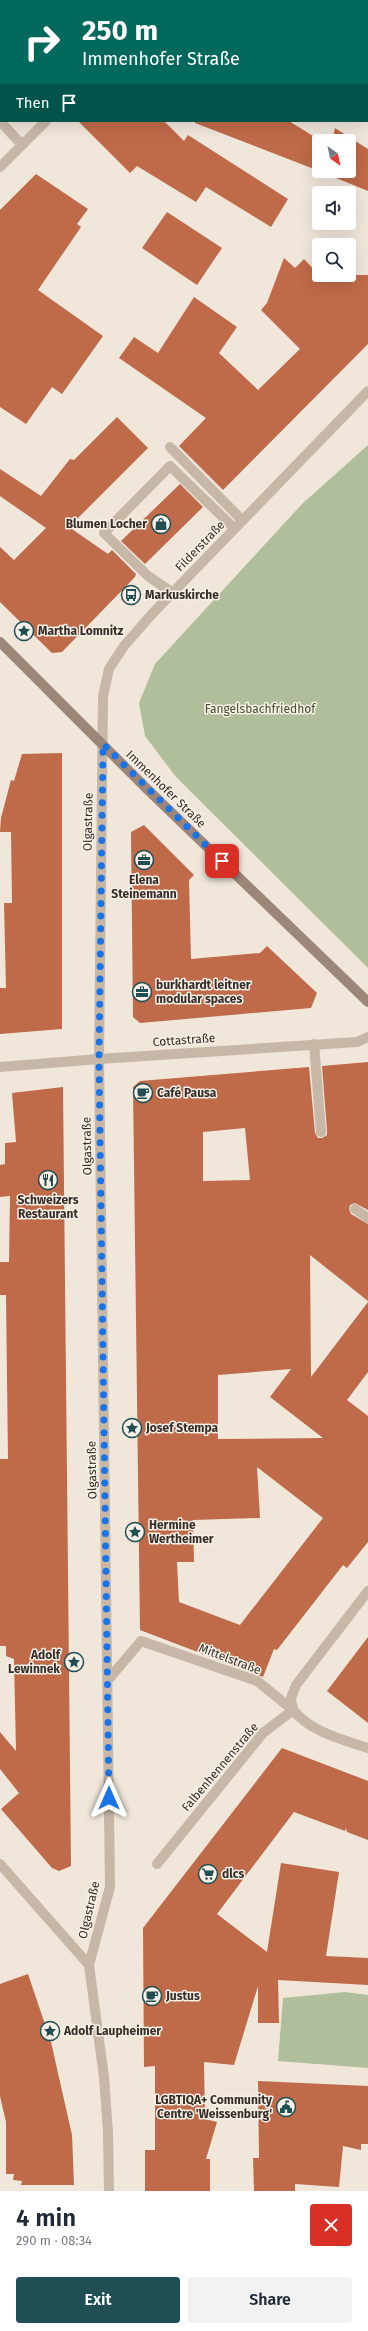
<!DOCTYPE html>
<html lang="en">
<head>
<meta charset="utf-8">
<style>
	:root { --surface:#fff; --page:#f2f2f3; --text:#1f2937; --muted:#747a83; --accent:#1f4e53 }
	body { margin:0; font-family:"Fira Sans",sans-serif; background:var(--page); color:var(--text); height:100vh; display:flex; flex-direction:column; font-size:15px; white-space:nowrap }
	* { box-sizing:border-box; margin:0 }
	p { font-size:13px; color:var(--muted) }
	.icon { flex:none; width:22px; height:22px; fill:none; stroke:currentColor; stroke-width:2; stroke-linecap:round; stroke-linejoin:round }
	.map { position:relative; height:2191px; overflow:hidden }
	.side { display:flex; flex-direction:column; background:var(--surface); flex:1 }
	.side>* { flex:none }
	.banner { position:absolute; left:0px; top:0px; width:368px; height:122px; box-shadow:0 4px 16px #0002; background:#00695c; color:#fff; overflow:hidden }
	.needle { width:26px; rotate:147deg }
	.tools { position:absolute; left:312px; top:134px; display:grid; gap:8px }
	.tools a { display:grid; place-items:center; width:44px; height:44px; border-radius:4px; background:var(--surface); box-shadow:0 4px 16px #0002; font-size:20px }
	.pin { position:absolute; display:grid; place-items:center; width:34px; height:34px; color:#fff; margin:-17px; border-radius:8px; box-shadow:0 2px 6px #0006 }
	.me { position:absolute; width:44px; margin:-22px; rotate:0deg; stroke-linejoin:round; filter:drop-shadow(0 0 3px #0008) }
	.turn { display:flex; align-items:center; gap:14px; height:84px; padding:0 16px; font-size:18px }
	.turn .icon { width:52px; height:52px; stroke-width:2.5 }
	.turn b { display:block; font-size:28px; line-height:34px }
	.then { display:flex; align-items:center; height:38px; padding:0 16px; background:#0003; gap:8px; font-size:15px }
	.round { display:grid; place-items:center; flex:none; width:42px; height:42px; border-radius:4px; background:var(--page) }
	.summary { display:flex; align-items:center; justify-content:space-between; height:68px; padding:0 16px }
	h1 { font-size:24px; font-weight:600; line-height:30px }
	.action { display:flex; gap:8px; margin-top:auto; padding:8px 16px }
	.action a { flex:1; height:46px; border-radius:4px; background:var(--accent); color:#fff; font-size:16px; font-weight:600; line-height:46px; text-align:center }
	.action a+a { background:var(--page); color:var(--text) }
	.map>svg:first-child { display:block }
	.green { fill:#b1be9b }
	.building { fill:#bf6a49; fill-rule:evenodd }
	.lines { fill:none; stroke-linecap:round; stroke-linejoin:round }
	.service { stroke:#c7b7a7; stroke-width:10 }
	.pedestrian { stroke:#c7b7a7; stroke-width:10 }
	.minor { stroke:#c7b7a7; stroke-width:10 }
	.tertiary { stroke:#c7b7a7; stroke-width:10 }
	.secondary { stroke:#9b8678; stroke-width:10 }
	.route { stroke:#1a73e8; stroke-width:7; stroke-dasharray:0 12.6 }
	.labels { text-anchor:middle; stroke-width:3; stroke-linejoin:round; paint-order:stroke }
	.poi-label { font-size:12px; font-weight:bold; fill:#342c27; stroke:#f8f0e6; text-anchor:start }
	.street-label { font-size:12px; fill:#342c27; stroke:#f8f0e6 }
	.park-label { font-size:12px; fill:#42512c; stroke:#f8f0e6 }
</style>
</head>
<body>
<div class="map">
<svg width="368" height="2191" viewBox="0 0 368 2191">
	<rect width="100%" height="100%" fill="#f0e6da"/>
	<path class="green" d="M368 445V968L176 777 145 736 139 703 155 664 302 504Z
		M345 1992 368 1995V2068L278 2061 283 1998Z"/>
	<path class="building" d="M78 121H164L184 141 188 135 288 199 271 227 206 187 196 202 137 166 130 173Z
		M195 121H289L321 141H319V171L195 123Z
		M335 128 368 149V191L319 171H349V141H332Z
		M36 174 88 209 77 224 81 227 38 290 103 336 62 394 52 387 26 424 0 407V210Z
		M167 212 222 248 197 285 142 248Z
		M284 258 295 268 304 259 319 275H368V344L223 490 179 446 206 418 119 358 134 337 158 353 194 297 237 327 219 353 258 390 300 349 261 310 267 303Z
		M117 417 148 448 69 527 108 554 112 550 136 574 135 577 62 652 52 653 0 602V547L14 560 46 528 0 496V469L41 496 70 459 74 460Z
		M180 484 203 507 145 564 121 541Z
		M62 753V1029L0 1034V988H6L4 903H12L11 832H0L1 818 11 780 14 781 22 754Z
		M144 825 194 875 189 880 191 959 260 953 267 946 317 993 311 1008 140 1023 133 1017 131 832Z
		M368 1062V1210L355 1203 350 1205 349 1209 351 1214 368 1224V1301L310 1255 311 1377 368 1302V1372L347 1400 368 1416V1542L347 1568 343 1565 277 1650 274 1649 263 1677 140 1630 133 1087 140 1081 309 1067 315 1133 318 1138H322L327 1135V1131L322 1066ZM245 1128 250 1180 203 1181V1132ZM291 1369 270 1397 323 1438 218 1439V1375ZM257 1467 323 1518 240 1625 179 1602 177 1562H194L193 1520 260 1518Z
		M63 1087 71 1866 59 1871 52 1868 1 1809 19 1793 0 1769V1732L16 1751 14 1659 6 1656V1646H0V1459H8L6 1295H0V1262H9L10 1196 0 1197V1165L5 1164V1143L16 1142 12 1093Z
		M368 1637V1723L327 1691Z
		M282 1748 368 1781V1840L347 1832 346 1828 345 1831 294 1812 217 1914 267 1952 281 1863 339 1872 326 1956 368 1958V1985L278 1980 279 2023H258V1986L234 2065 204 2062 205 2119 217 2122 206 2159H210V2191H145V2150H155V2066L144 2067 143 1928Z
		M28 1974 51 2042 72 2135 74 2185H21L22 2181 13 2180 14 2174H6V2122L0 2096V1984Z
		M258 2081 368 2086V2144H361V2150L343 2146 339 2187 295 2184V2191H254L253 2158H259Z"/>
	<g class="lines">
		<path class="service" d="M0 121 22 145
			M170 447 242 520
			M173 593 148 576 104 533 170 466 234 528
			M355 1209 368 1218"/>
		<path class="pedestrian" d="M314 1044 321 1132
			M99 1059 357 1042 368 1037
			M108 1680 141 1641 257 1681 293 1710"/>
		<path class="minor" d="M343 0 345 1
			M164 1 165 0
			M367 15H368
			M0 167 46 121
			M0 1067 99 1059
			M293 1710 291 1698 296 1685 368 1591
			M293 1710C311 1732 341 1739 368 1748
			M157 1864 263 1733 293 1710"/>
		<path class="tertiary" d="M0 1864 89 1965
			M109 2191 108 2132 104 2077 89 1965 110 1887 99 1059 103 696 109 669 124 646 152 614 368 391"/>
		<path class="secondary" d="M0 642 148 790 368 1002"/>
	</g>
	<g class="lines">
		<path class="route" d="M109 1798 99 1060 103 744 222 861"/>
	</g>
	<defs>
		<symbol id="shop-ring" viewBox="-11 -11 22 22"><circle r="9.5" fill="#f8f0e6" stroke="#1f4e53" stroke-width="1.5"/><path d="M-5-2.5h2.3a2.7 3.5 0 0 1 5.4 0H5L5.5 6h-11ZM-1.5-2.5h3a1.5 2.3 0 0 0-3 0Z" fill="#1f4e53"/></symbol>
		<symbol id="bus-ring" viewBox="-11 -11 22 22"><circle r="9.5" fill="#f8f0e6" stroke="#1f4e53" stroke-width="1.5"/><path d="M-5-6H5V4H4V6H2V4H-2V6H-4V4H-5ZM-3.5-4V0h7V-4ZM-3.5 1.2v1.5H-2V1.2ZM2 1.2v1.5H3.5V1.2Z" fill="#1f4e53"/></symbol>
		<symbol id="sight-ring" viewBox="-11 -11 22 22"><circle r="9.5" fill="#f8f0e6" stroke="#1f4e53" stroke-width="1.5"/><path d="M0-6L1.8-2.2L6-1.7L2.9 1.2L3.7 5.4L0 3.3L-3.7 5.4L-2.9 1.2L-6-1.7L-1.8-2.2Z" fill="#1f4e53"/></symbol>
		<symbol id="office-ring" viewBox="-11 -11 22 22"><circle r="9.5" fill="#f8f0e6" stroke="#1f4e53" stroke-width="1.5"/><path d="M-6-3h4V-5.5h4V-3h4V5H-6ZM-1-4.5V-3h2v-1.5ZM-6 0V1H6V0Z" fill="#1f4e53"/></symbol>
		<symbol id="cafe-ring" viewBox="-11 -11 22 22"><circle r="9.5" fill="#f8f0e6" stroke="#1f4e53" stroke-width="1.5"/><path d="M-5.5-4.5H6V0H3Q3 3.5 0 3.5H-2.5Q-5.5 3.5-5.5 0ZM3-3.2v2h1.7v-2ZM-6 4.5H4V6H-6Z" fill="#1f4e53"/></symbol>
		<symbol id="restaurant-ring" viewBox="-11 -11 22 22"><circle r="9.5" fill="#f8f0e6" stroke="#1f4e53" stroke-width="1.5"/><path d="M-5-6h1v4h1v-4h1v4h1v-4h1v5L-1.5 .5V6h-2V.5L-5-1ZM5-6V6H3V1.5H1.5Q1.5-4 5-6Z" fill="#1f4e53"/></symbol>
		<symbol id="supermarket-ring" viewBox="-11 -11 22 22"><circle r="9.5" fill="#f8f0e6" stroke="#1f4e53" stroke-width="1.5"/><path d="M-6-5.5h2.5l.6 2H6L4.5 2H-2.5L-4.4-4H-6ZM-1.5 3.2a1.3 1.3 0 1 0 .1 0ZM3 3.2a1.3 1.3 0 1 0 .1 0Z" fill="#1f4e53"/></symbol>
		<symbol id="civic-ring" viewBox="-11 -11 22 22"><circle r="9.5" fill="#f8f0e6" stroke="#1f4e53" stroke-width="1.5"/><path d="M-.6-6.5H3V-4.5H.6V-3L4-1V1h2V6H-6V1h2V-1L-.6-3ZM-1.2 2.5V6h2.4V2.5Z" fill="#1f4e53"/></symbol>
	</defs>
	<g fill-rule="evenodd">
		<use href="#shop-ring" x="150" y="513" width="22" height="22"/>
		<use href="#bus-ring" x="120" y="584" width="22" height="22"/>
		<use href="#sight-ring" x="13" y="620" width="22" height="22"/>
		<use href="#office-ring" x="133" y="849" width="22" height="22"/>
		<use href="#office-ring" x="131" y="981" width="22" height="22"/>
		<use href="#cafe-ring" x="132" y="1082" width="22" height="22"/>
		<use href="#restaurant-ring" x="37" y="1169" width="22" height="22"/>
		<use href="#sight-ring" x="121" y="1417" width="22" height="22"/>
		<use href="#sight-ring" x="124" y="1521" width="22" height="22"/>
		<use href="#sight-ring" x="63" y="1651" width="22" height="22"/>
		<use href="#supermarket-ring" x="197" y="1863" width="22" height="22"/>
		<use href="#cafe-ring" x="141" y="1985" width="22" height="22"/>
		<use href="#sight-ring" x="39" y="2020" width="22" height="22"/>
		<use href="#civic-ring" x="275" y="2096" width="22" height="22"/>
	</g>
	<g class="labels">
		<g class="poi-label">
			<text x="147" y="528" text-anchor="end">Blumen Locher</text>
			<text x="145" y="599">Markuskirche</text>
			<text x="38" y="635">Martha Lomnitz</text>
			<text x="144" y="884" text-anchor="middle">Elena<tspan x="144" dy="14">Steinemann</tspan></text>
			<text x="156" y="989">burkhardt leitner<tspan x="156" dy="14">modular spaces</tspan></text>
			<text x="157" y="1097">Café Pausa</text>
			<text x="48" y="1204" text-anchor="middle">Schweizers<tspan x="48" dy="14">Restaurant</tspan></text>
			<text x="146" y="1432">Josef Stempa</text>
			<text x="149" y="1529">Hermine<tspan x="149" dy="14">Wertheimer</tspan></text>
			<text x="60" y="1659" text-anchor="end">Adolf<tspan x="60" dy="14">Lewinnek</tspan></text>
			<text x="222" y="1878">dlcs</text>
			<text x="166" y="2000">Justus</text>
			<text x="64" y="2035">Adolf Laupheimer</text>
			<text x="272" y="2104" text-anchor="end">LGBTIQA+ Community<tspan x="272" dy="14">Centre 'Weissenburg'</tspan></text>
		</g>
		<g class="street-label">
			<text transform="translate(200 546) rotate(-46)" y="4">Filderstraße</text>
			<text transform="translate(166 789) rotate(44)" y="4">Immenhofer Straße</text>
			<text transform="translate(88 822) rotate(-89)" y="4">Olgastraße</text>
			<text transform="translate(184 1040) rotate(-4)" y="4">Cottastraße</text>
			<text transform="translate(87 1146) rotate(-91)" y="4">Olgastraße</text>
			<text transform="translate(92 1470) rotate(-91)" y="4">Olgastraße</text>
			<text transform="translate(230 1659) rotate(21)" y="4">Mittelstraße</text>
			<text transform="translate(220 1767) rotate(-50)" y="4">Falbenhennenstraße</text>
			<text transform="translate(89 1910) rotate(-77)" y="4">Olgastraße</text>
		</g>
		<g class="park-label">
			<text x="260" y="713">Fangelsbachfriedhof</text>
		</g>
	</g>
</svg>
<div class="tools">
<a><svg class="needle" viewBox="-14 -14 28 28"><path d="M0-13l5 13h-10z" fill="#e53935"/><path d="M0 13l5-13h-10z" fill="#747a83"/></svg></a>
<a><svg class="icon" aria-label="sound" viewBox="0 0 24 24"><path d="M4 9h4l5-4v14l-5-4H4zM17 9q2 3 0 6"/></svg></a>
<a><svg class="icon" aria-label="search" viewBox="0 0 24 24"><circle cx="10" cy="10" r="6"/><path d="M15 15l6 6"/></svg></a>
</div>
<div class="pin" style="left:222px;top:861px;background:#d93025"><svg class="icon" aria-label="arrive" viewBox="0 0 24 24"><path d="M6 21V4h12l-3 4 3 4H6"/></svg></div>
<svg class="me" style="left:109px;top:1798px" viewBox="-20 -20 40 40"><path d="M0-17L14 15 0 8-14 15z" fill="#1a73e8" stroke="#fff" stroke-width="4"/></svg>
<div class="banner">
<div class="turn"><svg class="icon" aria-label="right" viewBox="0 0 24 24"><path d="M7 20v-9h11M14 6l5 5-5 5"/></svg><div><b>250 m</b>Immenhofer Straße</div></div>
<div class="then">Then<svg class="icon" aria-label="arrive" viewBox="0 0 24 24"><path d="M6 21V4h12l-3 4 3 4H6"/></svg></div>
</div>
</div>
<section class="side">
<div class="summary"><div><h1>4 min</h1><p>290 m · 08:34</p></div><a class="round" style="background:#d93025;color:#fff"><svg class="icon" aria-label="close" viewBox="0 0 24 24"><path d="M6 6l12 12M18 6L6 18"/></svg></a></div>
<div class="action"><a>Exit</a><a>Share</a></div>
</section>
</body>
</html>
